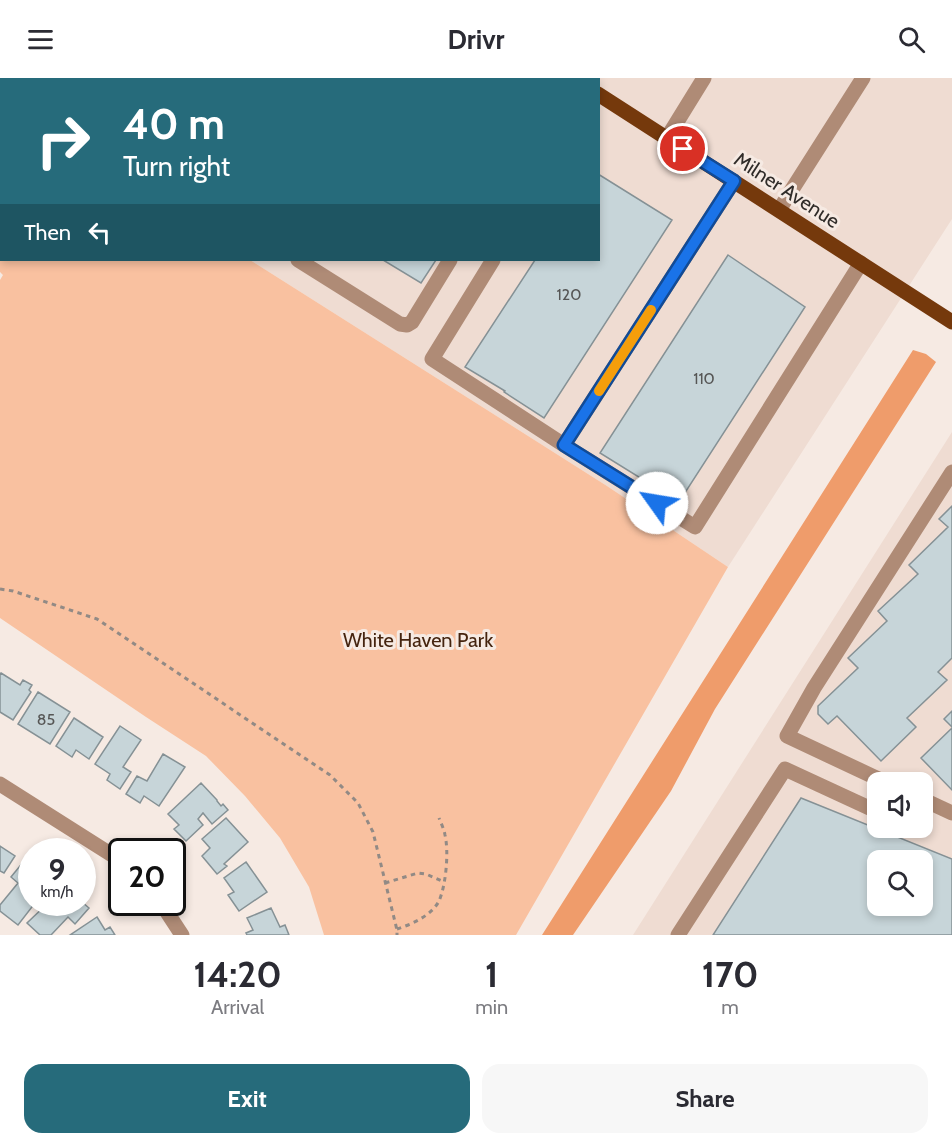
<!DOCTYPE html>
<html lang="en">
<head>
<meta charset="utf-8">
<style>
	:root { --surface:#fff; --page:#f7f7f7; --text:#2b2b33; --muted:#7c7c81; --accent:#266b7b }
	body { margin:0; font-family:Cabin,sans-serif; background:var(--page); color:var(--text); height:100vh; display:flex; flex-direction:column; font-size:22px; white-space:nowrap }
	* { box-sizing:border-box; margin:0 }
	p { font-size:20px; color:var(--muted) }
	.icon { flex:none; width:33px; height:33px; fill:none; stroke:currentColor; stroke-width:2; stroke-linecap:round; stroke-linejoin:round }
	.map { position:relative; height:857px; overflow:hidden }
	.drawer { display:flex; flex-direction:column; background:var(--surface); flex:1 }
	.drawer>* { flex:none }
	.hud { position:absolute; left:0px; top:0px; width:600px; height:183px; box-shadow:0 3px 9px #0003; background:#266b7b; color:#fff; overflow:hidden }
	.tools { position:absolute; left:867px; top:694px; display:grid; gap:12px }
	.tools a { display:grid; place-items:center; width:66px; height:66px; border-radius:12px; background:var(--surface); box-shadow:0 3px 9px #0003; font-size:30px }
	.speed { position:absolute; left:18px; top:760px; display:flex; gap:12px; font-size:30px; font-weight:700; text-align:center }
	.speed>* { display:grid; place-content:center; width:78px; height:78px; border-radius:50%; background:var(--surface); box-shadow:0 3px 9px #0003; line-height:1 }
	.speed small { font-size:15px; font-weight:400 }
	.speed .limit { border:3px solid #111; border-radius:9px; background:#fff; color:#111 }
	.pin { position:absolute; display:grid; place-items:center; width:51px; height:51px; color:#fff; margin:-26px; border:3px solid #fff; border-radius:50%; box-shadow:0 2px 6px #0007 }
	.me { position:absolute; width:66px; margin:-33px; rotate:302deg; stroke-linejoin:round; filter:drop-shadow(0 0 4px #0008) }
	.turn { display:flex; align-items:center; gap:21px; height:126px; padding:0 24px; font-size:27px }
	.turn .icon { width:78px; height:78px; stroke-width:2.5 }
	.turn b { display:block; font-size:42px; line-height:51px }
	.then { display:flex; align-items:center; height:57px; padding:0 24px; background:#0003; gap:12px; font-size:22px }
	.eta { display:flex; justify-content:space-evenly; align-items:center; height:102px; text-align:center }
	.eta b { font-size:36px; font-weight:800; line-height:42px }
	.button { display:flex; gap:12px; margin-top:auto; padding:12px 24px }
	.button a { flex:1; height:69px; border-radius:18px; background:var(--accent); color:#fff; font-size:24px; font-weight:800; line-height:69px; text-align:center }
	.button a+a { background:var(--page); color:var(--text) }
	header { display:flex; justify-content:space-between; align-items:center; height:78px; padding:0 24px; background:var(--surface); font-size:27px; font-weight:800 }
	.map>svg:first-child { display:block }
	.built { fill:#efdcd2; fill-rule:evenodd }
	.green { fill:#f9c1a0 }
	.water { fill:#ef9c6b }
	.building { fill:#c7d5d9; stroke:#859195; stroke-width:1.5; fill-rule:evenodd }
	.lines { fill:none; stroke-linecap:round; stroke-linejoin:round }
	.path { stroke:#928a85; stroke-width:3; stroke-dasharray:4.5 4.5; stroke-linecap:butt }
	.minor { stroke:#af8b76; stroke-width:15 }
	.major { stroke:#75390c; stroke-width:15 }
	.route-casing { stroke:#114b97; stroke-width:15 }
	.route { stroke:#1a73e8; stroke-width:10 }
	.slow { stroke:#f59e0b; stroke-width:10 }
	.labels { text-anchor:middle; stroke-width:6; stroke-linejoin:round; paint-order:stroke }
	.number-label { font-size:16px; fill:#565655 }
	.street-label { font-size:20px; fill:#302c29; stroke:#f6eae3 }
	.park-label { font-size:20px; fill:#45240f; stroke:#f6eae3 }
</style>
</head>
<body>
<header><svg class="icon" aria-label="menu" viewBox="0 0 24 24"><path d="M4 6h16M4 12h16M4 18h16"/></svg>Drivr<svg class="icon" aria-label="search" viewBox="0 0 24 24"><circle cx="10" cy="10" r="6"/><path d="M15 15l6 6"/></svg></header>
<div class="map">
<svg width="952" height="857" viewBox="0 0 952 857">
	<rect width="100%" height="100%" fill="#f6eae3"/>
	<path class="built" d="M0 0H952V141L728 489 607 408 250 182H598V2H2L1 24 0 23Z
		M952 354V857H633ZM878 705H922V750H878ZM878 783H922V828H878Z"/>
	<path class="green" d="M0 23 2 24V182H250L607 408 728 489 516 857H324L309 809 280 760 245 718 206 678 146 639 0 540V202L3 197 0 194Z"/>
	<path class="water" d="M913 272 926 276 936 284 715 631 671 713 573 857H542Z"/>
	<path class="building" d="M248 0H437L439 2H247Z
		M598 96 672 142 544 340 504 314 505 313 465 289 535 182H598Z
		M728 177 805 229 679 424 600 375Z
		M383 182H436L421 205Z
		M952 428V580L938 594 947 602 907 640 916 649 881 683 837 638 828 646 818 636V628L858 590 848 580 887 543 878 533 918 496 909 487 948 449 939 441Z
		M1 595 20 607 23 602 32 607 29 612 31 614 13 642 0 634V597Z
		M38 614 70 634 50 666 18 646Z
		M952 633V649L944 641Z
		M74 640 103 659 89 681 76 672 72 679 56 668Z
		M120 648 141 662 123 689 131 694 120 711 107 702 110 696 95 686Z
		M952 650V712L921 680Z
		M163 676 185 689 159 728 144 718 140 725 126 716 137 698 147 703Z
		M201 705 217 722V723L221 728 223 726 228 732 212 746 203 735 198 741 203 747 186 763 174 751 179 747 168 736Z
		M801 720 952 781V857H713ZM878 783H922V828H878Z
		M226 740 248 764 224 786 227 788 217 796 202 778 210 770 202 761Z
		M0 768 15 778 4 795 0 793Z
		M24 783 32 790V825H35L18 847 0 833V827L18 805 11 799Z
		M246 784 267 814 239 833 228 817 234 814 224 800Z
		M82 824 89 830 75 846 68 839 51 857H40L27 845 48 825Z
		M271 830 280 849 285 847 289 857H247L246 855 253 852 247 840Z
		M97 839 105 852 110 849 115 857H70Z"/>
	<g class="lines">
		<path class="path" d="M0 511 13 513 97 541 330 697 358 725 373 754 397 852V857
			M385 805 418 795 426 796 444 804
			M397 851C412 846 431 838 439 823 446 807 449 774 445 757 444 751 441 745 439 740"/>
		<path class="minor" d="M448 0 450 2
			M176 2 177 0
			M236 2 237 0
			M560 2 561 0
			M667 60 704 0
			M734 103 564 367 695 449 861 185
			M779 132 863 0
			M298 182 400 246 407 247 412 244 450 182
			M493 182 432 281 564 367
			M887 705 787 658 814 610 952 394
			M0 706 112 777 122 785
			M922 721 952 735
			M161 825 182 857
			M678 857 785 691 878 734"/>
		<path class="major" d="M574 0 576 2
			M598 16 952 244"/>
	</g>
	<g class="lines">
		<defs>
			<path id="route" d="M657 425 564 367 734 103 683 71"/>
		</defs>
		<use href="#route" class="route-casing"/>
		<use href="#route" class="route"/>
		<path class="slow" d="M599 313 651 232"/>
	</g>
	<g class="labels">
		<g class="number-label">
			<text x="569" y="222">120</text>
			<text x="704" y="306">110</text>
			<text x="46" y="647">85</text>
		</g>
		<g class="street-label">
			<text transform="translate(787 112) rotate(33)" y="7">Milner Avenue</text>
		</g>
		<g class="park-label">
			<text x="418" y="569">White Haven Park</text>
		</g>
	</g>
</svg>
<div class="tools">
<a><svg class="icon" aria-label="sound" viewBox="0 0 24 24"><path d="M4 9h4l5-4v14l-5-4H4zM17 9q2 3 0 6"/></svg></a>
<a><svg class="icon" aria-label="search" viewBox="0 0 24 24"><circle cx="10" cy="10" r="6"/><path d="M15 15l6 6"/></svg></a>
</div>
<div class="speed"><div>9<small>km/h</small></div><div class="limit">20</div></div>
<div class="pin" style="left:683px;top:71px;background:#d93025"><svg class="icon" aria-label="arrive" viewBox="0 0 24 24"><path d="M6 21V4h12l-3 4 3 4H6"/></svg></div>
<svg class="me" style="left:657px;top:425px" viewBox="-20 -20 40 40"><circle r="19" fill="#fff"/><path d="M0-13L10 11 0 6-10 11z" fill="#1a73e8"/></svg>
<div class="hud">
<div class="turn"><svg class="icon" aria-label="right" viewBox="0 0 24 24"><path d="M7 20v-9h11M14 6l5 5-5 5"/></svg><div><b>40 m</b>Turn right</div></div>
<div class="then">Then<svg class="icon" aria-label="left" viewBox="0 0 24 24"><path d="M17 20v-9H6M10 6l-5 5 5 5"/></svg></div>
</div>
</div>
<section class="drawer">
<div class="eta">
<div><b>14:20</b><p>Arrival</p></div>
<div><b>1</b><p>min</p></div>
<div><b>170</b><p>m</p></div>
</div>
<div class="button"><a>Exit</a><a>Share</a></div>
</section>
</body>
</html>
